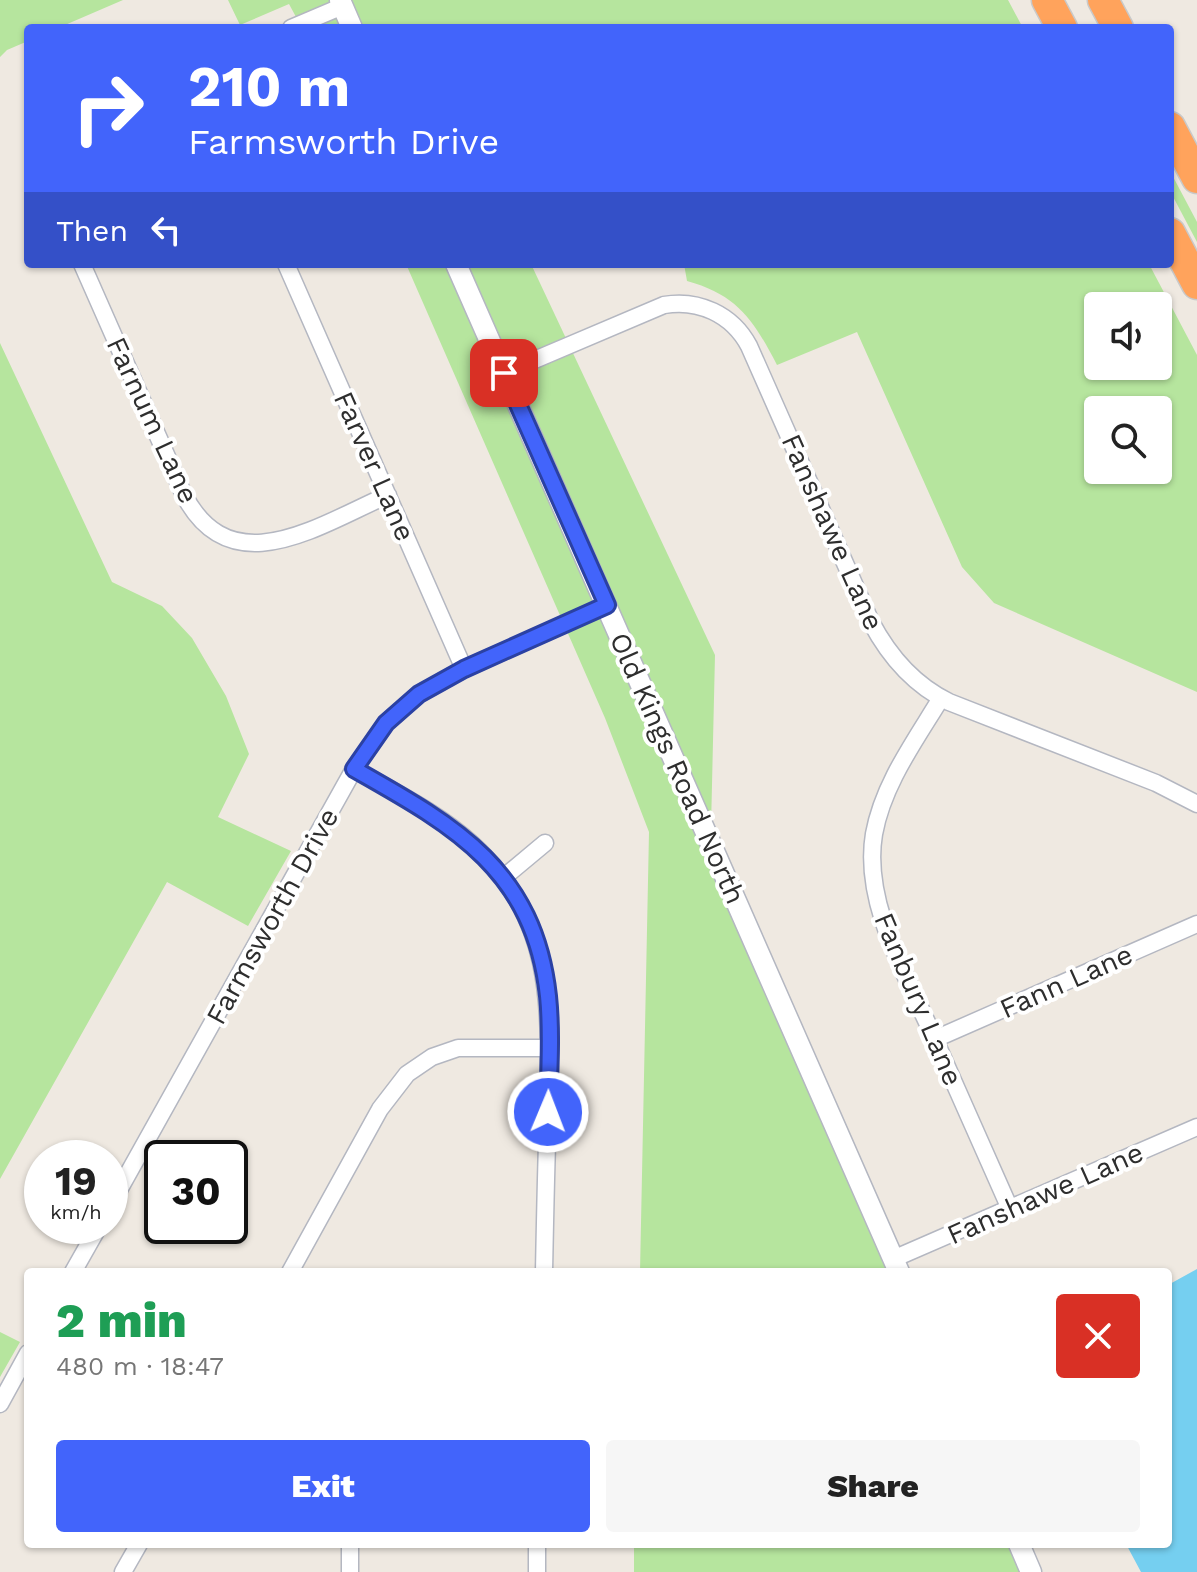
<!DOCTYPE html>
<html lang="en">
<head>
<meta charset="utf-8">
<style>
	:root { --surface:#fff; --page:#f6f6f6; --text:#222; --muted:#767676; --accent:#4264fb }
	body { margin:0; font-family:"Work Sans",sans-serif; background:var(--page); color:var(--text); height:100vh; display:flex; flex-direction:column; font-size:30px; white-space:nowrap }
	* { box-sizing:border-box; margin:0 }
	p { font-size:26px; color:var(--muted) }
	.icon { flex:none; width:44px; height:44px; fill:none; stroke:currentColor; stroke-width:2; stroke-linecap:round; stroke-linejoin:round }
	.map { position:relative; flex:1; overflow:hidden }
	.panel { position:absolute; left:24px; top:1268px; width:1148px; height:280px; display:flex; flex-direction:column; background:var(--surface); border-radius:8px; box-shadow:0 2px 6px #0004 }
	.panel>* { flex:none }
	.banner { position:absolute; left:24px; top:24px; width:1150px; height:244px; border-radius:8px; box-shadow:0 2px 6px #0004; background:#4264fb; color:#fff; overflow:hidden }
	.fabs { position:absolute; left:1084px; top:292px; display:grid; gap:16px }
	.fabs a { display:grid; place-items:center; width:88px; height:88px; border-radius:8px; background:var(--surface); box-shadow:0 2px 6px #0004; font-size:40px }
	.speed { position:absolute; left:24px; top:1140px; display:flex; gap:16px; font-size:40px; font-weight:700; text-align:center }
	.speed>* { display:grid; place-content:center; width:104px; height:104px; border-radius:50%; background:var(--surface); box-shadow:0 2px 6px #0004; line-height:1 }
	.speed small { font-size:20px; font-weight:400 }
	.speed .limit { border:4px solid #111; border-radius:12px; background:#fff; color:#111 }
	.pin { position:absolute; display:grid; place-items:center; width:68px; height:68px; color:#fff; margin:-34px; border-radius:16px; box-shadow:0 4px 12px #0006 }
	.me { position:absolute; width:88px; margin:-44px; rotate:1deg; stroke-linejoin:round; filter:drop-shadow(0 0 6px #0008) }
	.turn { display:flex; align-items:center; gap:28px; height:168px; padding:0 32px; font-size:36px }
	.turn .icon { width:104px; height:104px; stroke-width:2.5 }
	.turn b { display:block; font-size:56px; line-height:68px }
	.then { display:flex; align-items:center; height:76px; padding:0 32px; background:#0003; gap:16px; font-size:30px }
	.round { display:grid; place-items:center; flex:none; width:84px; height:84px; border-radius:8px; background:var(--page) }
	.headline { display:flex; align-items:center; justify-content:space-between; height:136px; padding:0 32px }
	h1 { font-size:48px; font-weight:800; line-height:60px; color:#1e9e55 }
	.cta { display:flex; gap:16px; margin-top:auto; padding:16px 32px }
	.cta a { flex:1; height:92px; border-radius:8px; background:var(--accent); color:#fff; font-size:32px; font-weight:800; line-height:92px; text-align:center }
	.cta a+a { background:var(--page); color:var(--text) }
	.map>svg:first-child { display:block }
	.green { fill:#b6e59e; fill-rule:evenodd }
	.water { fill:#75cff0 }
	.lines { fill:none; stroke-linecap:round; stroke-linejoin:round }
	.minor-casing { stroke:#b4b7c1; stroke-width:19 }
	.tertiary-casing { stroke:#b4b7c1; stroke-width:23 }
	.motorway-casing { stroke:#c9c9c9; stroke-width:33 }
	.minor { stroke:#fff; stroke-width:16 }
	.tertiary { stroke:#fff; stroke-width:20 }
	.motorway { stroke:#ffa35c; stroke-width:30 }
	.route-casing { stroke:#2b41a3; stroke-width:20 }
	.route { stroke:#4264fb; stroke-width:14 }
	.labels { text-anchor:middle; stroke-width:8; stroke-linejoin:round; paint-order:stroke }
	.street-label { font-size:28px; fill:#2e2e2e; stroke:#fff }
</style>
</head>
<body>
<div class="map">
<svg width="1197" height="1572" viewBox="0 0 1197 1572">
	<rect width="100%" height="100%" fill="#efe9e1"/>
	<path class="green" d="M0 0H123L58 28H28V41L7 50 0 57Z
		M228 0H331L343 28H302L289 4 240 25Z
		M348 0H1008L1023 28H360Z
		M1170 171 1197 222V242L1170 191Z
		M406 264H447L890 1272H640L649 832 605 718Z
		M464 264H531L715 655 711 828Z
		M684 264H1149L1197 355V692L994 603 962 567 857 332 777 365C754 321 738 295 687 281ZM1098 306H1158V366H1098ZM1098 410H1158V470H1098Z
		M0 343 112 582 162 606 192 638 226 696 249 754 218 817 291 851 248 926 167 882 0 1179Z
		M0 1332 20 1342 0 1377Z
		M634 1544H1010L1022 1572H634Z"/>
	<path class="water" d="M1197 1269V1572H1141L1126 1544H1168V1285Z"/>
	<g class="lines">
		<defs>
			<path id="minor" d="M291 28 343 6
				M82 264 183 493C230 587 319 525 388 495
				M286 264 464 669
				M504 373 664 305C698 299 732 314 749 346L871 622C889 656 914 685 949 702L1156 783 1197 804
				M941 698C915 741 883 784 874 834 862 904 909 980 936 1042 961 1098 985 1153 1010 1209
				M354 769C394 792 437 812 472 844 556 921 550 1009 548 1114 546 1167 545 1219 544 1272
				M503 878 545 843
				M935 1039 1197 924
				M110 1206 354 769 386 723 419 694 464 669 607 605
				M893 1259 1197 1127
				M73 1272 99 1226
				M290 1272 380 1109 407 1074 432 1057 458 1048H549
				M0 1404 28 1353
				M123 1572 139 1544
				M350 1572V1544
				M537 1572V1544"/>
			<path id="tertiary" d="M340 0 352 28
				M456 264 899 1272
				M1019 1544 1031 1572"/>
			<path id="motorway" d="M1047 0 1062 28
				M1103 0 1118 28
				M1170 127 1197 178
				M1170 233 1197 284"/>
		</defs>
		<use href="#minor" class="minor-casing"/>
		<use href="#tertiary" class="tertiary-casing"/>
		<use href="#motorway" class="motorway-casing"/>
		<use href="#minor" class="minor"/>
		<use href="#tertiary" class="tertiary"/>
		<use href="#motorway" class="motorway"/>
	</g>
	<g class="lines">
		<defs>
			<path id="route" d="M504 373 607 605 464 669 419 694 386 723 354 769C453 825 534 869 548 996 552 1034 549 1074 548 1112"/>
		</defs>
		<use href="#route" class="route-casing"/>
		<use href="#route" class="route"/>
	</g>
	<g class="labels">
		<g class="street-label">
			<text transform="translate(153 420) rotate(65)" y="10">Farnum Lane</text>
			<text transform="translate(375 466) rotate(66)" y="10">Farver Lane</text>
			<text transform="translate(833 532) rotate(66)" y="10">Fanshawe Lane</text>
			<text transform="translate(678 768) rotate(66)" y="10">Old Kings Road North</text>
			<text transform="translate(272 916) rotate(-61)" y="10">Farmsworth Drive</text>
			<text transform="translate(1066 981) rotate(-24)" y="10">Fann Lane</text>
			<text transform="translate(919 999) rotate(67)" y="10">Fanbury Lane</text>
			<text transform="translate(1045 1193) rotate(-24)" y="10">Fanshawe Lane</text>
		</g>
	</g>
</svg>
<div class="fabs">
<a><svg class="icon" aria-label="sound" viewBox="0 0 24 24"><path d="M4 9h4l5-4v14l-5-4H4zM17 9q2 3 0 6"/></svg></a>
<a><svg class="icon" aria-label="search" viewBox="0 0 24 24"><circle cx="10" cy="10" r="6"/><path d="M15 15l6 6"/></svg></a>
</div>
<div class="speed"><div>19<small>km/h</small></div><div class="limit">30</div></div>
<div class="pin" style="left:504px;top:373px;background:#d93025"><svg class="icon" aria-label="arrive" viewBox="0 0 24 24"><path d="M6 21V4h12l-3 4 3 4H6"/></svg></div>
<svg class="me" style="left:548px;top:1112px" viewBox="-20 -20 40 40"><circle r="17" fill="#4264fb" stroke="#fff" stroke-width="3"/><path d="M0-11L8 9 0 5-8 9z" fill="#fff"/></svg>
<div class="banner">
<div class="turn"><svg class="icon" aria-label="right" viewBox="0 0 24 24"><path d="M7 20v-9h11M14 6l5 5-5 5"/></svg><div><b>210 m</b>Farmsworth Drive</div></div>
<div class="then">Then<svg class="icon" aria-label="left" viewBox="0 0 24 24"><path d="M17 20v-9H6M10 6l-5 5 5 5"/></svg></div>
</div>
<section class="panel">
<div class="headline"><div><h1>2 min</h1><p>480 m · 18:47</p></div><a class="round" style="background:#d93025;color:#fff"><svg class="icon" aria-label="close" viewBox="0 0 24 24"><path d="M6 6l12 12M18 6L6 18"/></svg></a></div>
<div class="cta"><a>Exit</a><a>Share</a></div>
</section>
</div>
</body>
</html>
